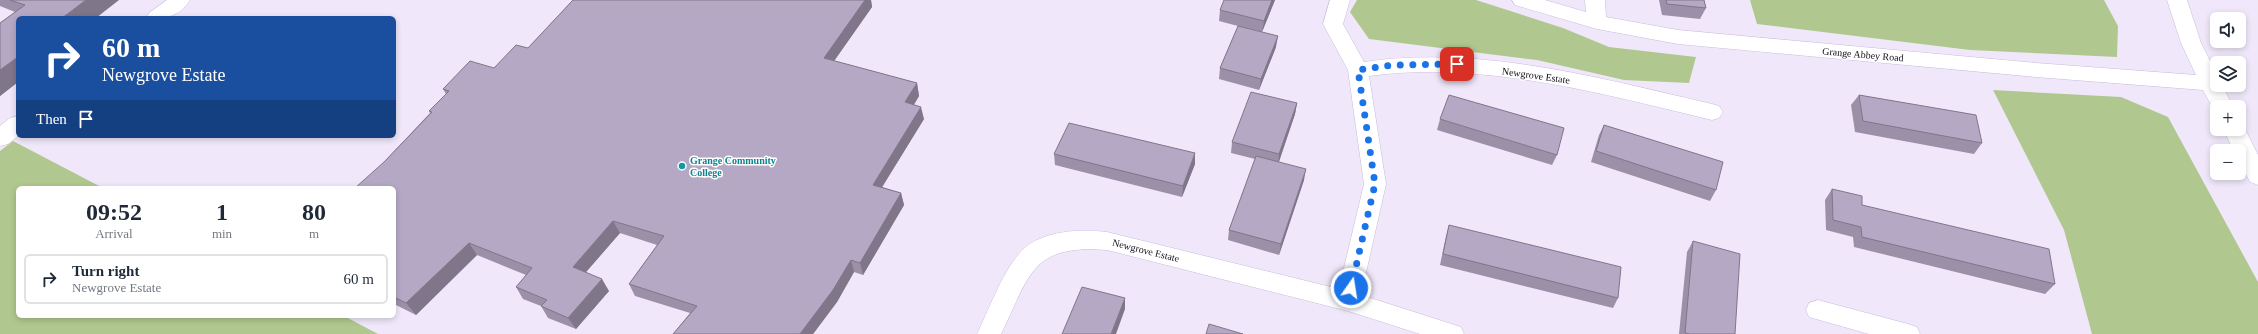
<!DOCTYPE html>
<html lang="en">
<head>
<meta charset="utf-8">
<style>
	:root { --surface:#fff; --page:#f2f2f3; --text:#1f2937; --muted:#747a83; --line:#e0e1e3 }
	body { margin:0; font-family:Georgia,serif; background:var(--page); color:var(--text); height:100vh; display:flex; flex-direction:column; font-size:15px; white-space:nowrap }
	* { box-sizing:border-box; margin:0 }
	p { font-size:13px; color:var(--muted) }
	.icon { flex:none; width:22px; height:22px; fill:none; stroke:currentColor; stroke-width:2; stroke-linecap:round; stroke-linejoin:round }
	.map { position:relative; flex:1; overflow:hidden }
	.sheet { position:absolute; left:16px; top:186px; width:380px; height:132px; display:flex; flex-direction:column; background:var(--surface); border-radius:6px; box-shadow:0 2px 6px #0003 }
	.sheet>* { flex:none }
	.top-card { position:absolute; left:16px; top:16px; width:380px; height:122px; border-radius:6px; box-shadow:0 2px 6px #0003; background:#1a4fa0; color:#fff; overflow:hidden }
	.fabs { position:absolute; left:2210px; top:12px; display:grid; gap:8px }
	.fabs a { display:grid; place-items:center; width:36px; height:36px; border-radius:6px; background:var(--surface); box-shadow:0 2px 6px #0003; font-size:20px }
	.pin { position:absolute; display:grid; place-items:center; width:34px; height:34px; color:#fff; margin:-17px; border-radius:8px; box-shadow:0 2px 6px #0006 }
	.me { position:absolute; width:44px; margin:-22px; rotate:13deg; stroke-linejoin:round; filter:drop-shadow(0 0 3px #0008) }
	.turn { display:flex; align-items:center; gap:14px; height:84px; padding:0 20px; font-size:18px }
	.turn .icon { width:52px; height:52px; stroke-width:2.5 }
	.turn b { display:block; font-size:28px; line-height:34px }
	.then { display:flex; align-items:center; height:38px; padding:0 20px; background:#0003; gap:8px; font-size:15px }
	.eta { display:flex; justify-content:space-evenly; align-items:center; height:68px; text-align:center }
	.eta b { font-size:24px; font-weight:800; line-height:28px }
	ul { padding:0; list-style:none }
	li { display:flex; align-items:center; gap:12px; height:50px; margin:0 8px 6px; padding:0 12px; border:2px solid var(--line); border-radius:6px }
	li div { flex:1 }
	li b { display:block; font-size:15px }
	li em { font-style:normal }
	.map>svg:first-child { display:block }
	.green { fill:#b0c88f }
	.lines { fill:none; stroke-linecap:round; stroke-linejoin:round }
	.minor-casing { stroke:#c8bbd9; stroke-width:1 }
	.minor { fill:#fff; fill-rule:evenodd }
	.wall { fill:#9c90a9 }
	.shaded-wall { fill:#7f768a }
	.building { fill:#b5a8c5; stroke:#7f768a }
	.route { stroke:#1a73e8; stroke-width:7; stroke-dasharray:0 12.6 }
	.culture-dot { fill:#0f9aa8; stroke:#fff; stroke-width:1.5 }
	.labels { text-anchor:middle; stroke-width:3; stroke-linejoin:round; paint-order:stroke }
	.street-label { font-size:10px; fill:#110d17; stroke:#fff }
	.culture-label { font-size:10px; font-weight:bold; fill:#0d838f; stroke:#fff; text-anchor:start }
</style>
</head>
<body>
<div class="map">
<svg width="2258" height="334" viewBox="0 0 2258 334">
	<rect width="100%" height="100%" fill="#f0e8fa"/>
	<path class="green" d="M1357 0H1476L1563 28 1609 47 1696 57 1689 83 1624 80 1537 60 1369 39 1350 12Z
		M1750 0H2104L2118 26 2117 57 1970 50 1757 24Z
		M1993 90 2121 97 2168 117 2258 282V334H2092L2064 230Z
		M13 141 103 188H18V316H344L378 334H0V151Z"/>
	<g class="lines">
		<defs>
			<path id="minor" d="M167 0H190C179 18 165 18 146 18L149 13Z
				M1330 0H1350L1343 24 1364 62C1481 45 1599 78 1712 104L1719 106 1723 112 1719 118 1712 120C1604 94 1480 60 1369 76L1386 184 1361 295 1461 327 1464 334H1420L1348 311 1107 250C1031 244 1030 275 1001 334H977C989 310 1001 275 1018 255 1038 230 1078 229 1107 232L1339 289 1364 184 1348 70 1323 24Z
				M1512 0H1545L1586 12 1585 0H1605L1606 17 1678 30 2036 63 2196 75 2181 43 2167 0H2187L2201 43 2217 75V85H2222L2233 107H2217V113L2215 112 2203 90 2036 77 1678 44 1597 29 1515 5Z
				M18 116V136L8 144 0 146V126L10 118Z
				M2239 123H2242L2258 155V185L2250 182 2239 160V151H2234L2223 129H2239Z
				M1818 300 1908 324 1917 327 1920 334H1869L1809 317 1806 310 1809 303Z"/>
		</defs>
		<use href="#minor" class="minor-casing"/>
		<use href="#minor" class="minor"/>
	</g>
	<path class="wall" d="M0 0H119L18 18V82L0 96V23L15 12 0 6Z
		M573 0H871L872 7 834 61 917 83 919 96 914 105 924 119 882 187 901 193 904 205 863 275 854 272 837 302 813 334H673L690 313 635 296 629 284 657 245 620 233 586 272 609 291 576 329 548 318 541 306 523 299 516 287 526 275 477 255 416 315 394 304V188L384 162 430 113 429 111 446 94 443 89 494 68 528 48Z
		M1275 0 1262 32 1242 27 1276 47 1259 90 1219 79 1220 68 1238 26 1219 21 1220 10Z
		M1659 0H1704L1706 8 1700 19 1662 15Z
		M1859 95 1982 143 1974 154 1855 132 1851 105Z
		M1297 103 1295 114 1279 162 1304 180 1279 255 1228 240 1229 230 1255 159 1231 153 1232 142Z
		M1440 119 1557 155 1552 165 1437 130Z
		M1604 125 1716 190 1710 201 1591 162 1599 135Z
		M1054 154 1195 164 1182 197 1055 165Z
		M1832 189 1862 205 2055 284 2045 294 1854 247 1853 237 1826 230 1825 200Z
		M1449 225 1618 298 1613 308 1440 265 1446 236Z
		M1693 241 1735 334H1679L1687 252Z"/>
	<path class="shaded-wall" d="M86 0H119L96 18H62Z
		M865 0H871L872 7 827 71 824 58Z
		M1272 0H1275L1262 32 1264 21Z
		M1278 36 1276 47 1259 90 1261 79Z
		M18 57V82L0 96V70Z
		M917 83 919 96 907 115 905 102Z
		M1297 103 1295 114 1278 164 1279 154Z
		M921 107 924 119 876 197 873 185Z
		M1195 153V164L1182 197 1183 186Z
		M1306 169 1304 180 1279 255 1281 244Z
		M901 193 904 205 863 275 860 263Z
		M613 221 620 233 580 279 573 267Z
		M469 243 477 255 416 315 406 303Z
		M851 260 854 272 837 302 813 334H800Z
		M602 279 609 291 576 329 568 318Z
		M1125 298V309L1116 334H1111Z"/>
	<path class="building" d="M10 0H86L62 18H18V57L0 70V23L25 5Z
		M573 0H865L824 58 917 83 905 102 921 107 873 185 901 193 860 263 851 260 833 290 800 334H673L697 306 629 284 664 236 613 221 573 267 602 279 568 318 541 306 547 300 516 287 532 268 469 243 406 303 394 297V188H355L384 162 432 112 429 111 449 91 443 89 470 61 494 68 516 45 528 48Z
		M1224 0H1272L1264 21 1220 10Z
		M1666 0H1704L1706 8 1667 4Z
		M1238 26 1278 36 1261 79 1220 68Z
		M1251 92 1297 103 1279 154 1232 142Z
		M1449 95 1564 128 1557 155 1440 119Z
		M1859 95 1976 115 1982 143 1863 121Z
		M1069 123 1195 153 1183 186 1054 154Z
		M1604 125 1723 162 1716 190 1596 151Z
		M1256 156 1306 169 1281 244 1229 230Z
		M1832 189 1862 196V205L2049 249 2055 284 1862 237 1861 227 1833 220Z
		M1449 225 1621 267 1618 298 1443 254Z
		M1693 241 1740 254 1735 334H1689L1685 333Z
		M1082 287 1125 298 1111 334H1062Z
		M1209 324 1243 334H1206Z"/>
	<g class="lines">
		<path class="route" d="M1351 288 1375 184 1358 70 1393 65 1457 64"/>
	</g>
	<circle class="culture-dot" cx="682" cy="166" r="4"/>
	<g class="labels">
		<g class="street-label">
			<text transform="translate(1863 54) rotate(5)" y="4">Grange Abbey Road</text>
			<text transform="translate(1536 75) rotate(8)" y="4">Newgrove Estate</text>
			<text transform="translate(1146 250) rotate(14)" y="4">Newgrove Estate</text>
		</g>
		<g class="culture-label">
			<text x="690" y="164">Grange Community<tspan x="690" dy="12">College</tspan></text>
		</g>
	</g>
</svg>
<div class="fabs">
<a><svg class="icon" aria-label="sound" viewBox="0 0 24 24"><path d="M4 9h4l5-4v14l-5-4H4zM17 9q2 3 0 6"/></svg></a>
<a><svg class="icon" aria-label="layers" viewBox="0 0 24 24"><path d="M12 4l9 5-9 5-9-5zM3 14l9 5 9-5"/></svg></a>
<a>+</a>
<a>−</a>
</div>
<div class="pin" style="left:1457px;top:64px;background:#d93025"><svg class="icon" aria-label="arrive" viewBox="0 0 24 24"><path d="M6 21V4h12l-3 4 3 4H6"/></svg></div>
<svg class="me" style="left:1351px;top:288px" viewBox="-20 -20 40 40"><circle r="17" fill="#1a73e8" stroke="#fff" stroke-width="3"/><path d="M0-11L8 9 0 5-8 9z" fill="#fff"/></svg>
<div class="top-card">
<div class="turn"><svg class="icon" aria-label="right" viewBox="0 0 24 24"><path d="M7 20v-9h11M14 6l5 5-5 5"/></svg><div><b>60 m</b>Newgrove Estate</div></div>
<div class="then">Then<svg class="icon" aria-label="arrive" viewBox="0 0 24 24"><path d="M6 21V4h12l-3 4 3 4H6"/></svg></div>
</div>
<section class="sheet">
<div class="eta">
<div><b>09:52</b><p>Arrival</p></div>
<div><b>1</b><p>min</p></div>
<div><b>80</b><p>m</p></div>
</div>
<ul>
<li><svg class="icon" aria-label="right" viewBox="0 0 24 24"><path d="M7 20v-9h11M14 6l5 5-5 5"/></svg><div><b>Turn right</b><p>Newgrove Estate</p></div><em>60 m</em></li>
</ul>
</section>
</div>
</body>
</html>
